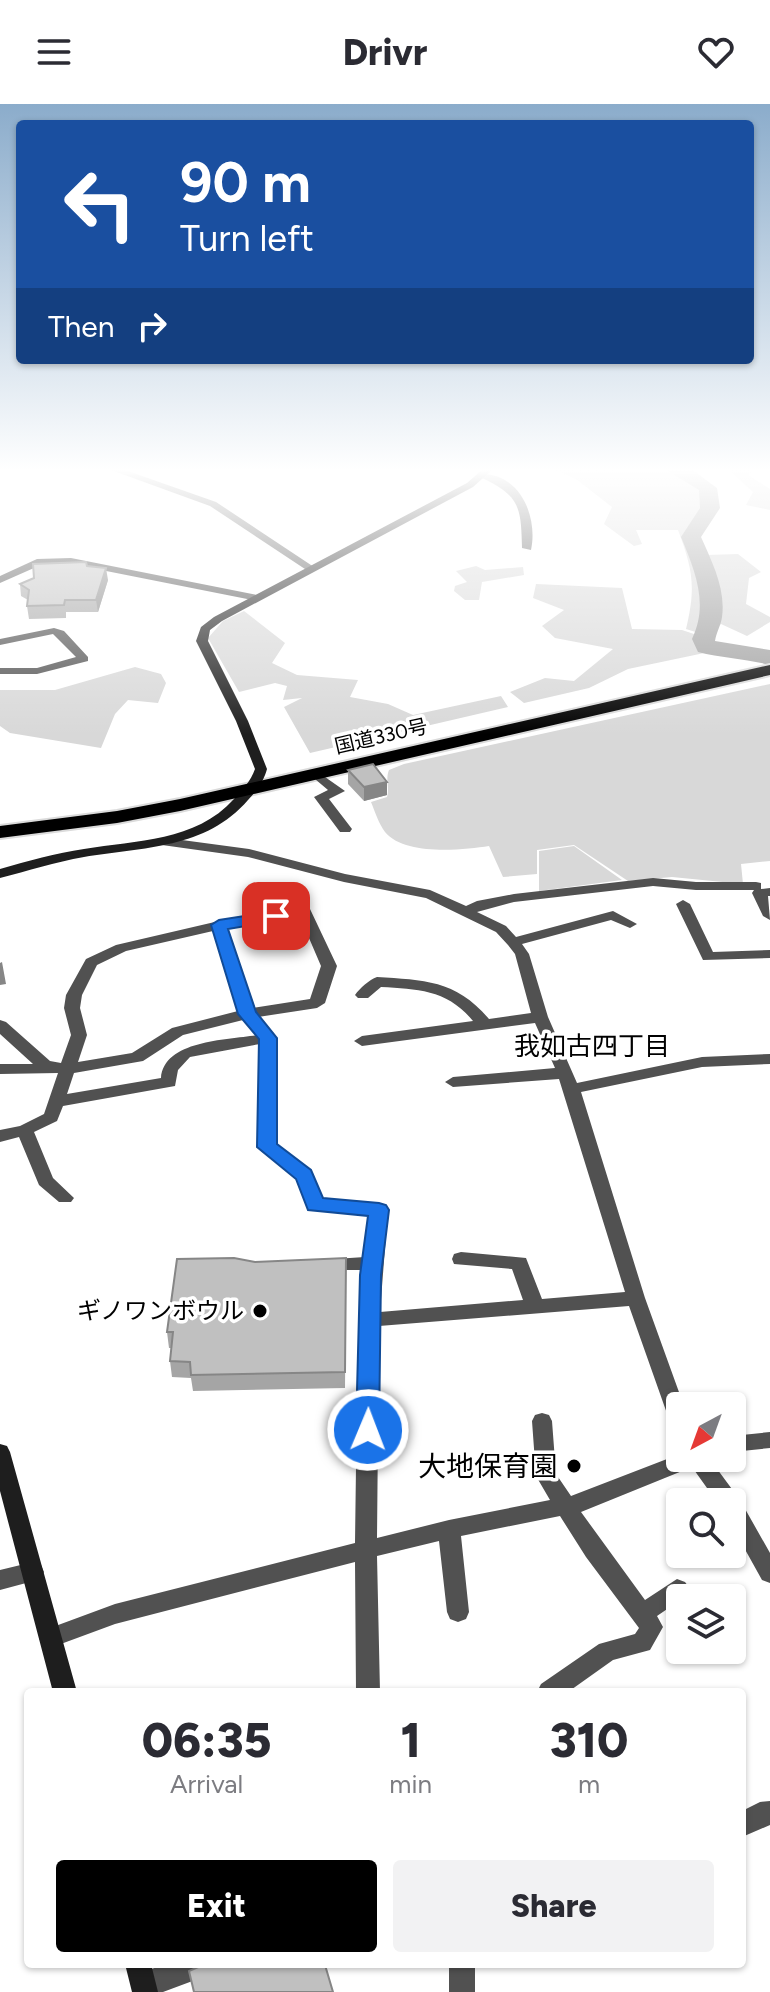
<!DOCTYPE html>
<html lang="en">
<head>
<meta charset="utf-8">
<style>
	:root { --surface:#fff; --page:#f2f2f3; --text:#2b2b33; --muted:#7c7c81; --accent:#000 }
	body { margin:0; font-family:Figtree,"Noto Sans JP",sans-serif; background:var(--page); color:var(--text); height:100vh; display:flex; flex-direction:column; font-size:30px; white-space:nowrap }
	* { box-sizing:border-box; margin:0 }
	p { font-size:26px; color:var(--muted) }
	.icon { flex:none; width:44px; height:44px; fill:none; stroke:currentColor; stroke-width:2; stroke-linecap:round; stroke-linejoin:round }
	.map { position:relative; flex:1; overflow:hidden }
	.drawer { position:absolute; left:24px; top:1584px; width:722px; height:280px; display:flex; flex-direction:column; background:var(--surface); border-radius:8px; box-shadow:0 2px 6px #0004 }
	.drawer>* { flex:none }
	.hud { position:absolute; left:16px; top:16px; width:738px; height:244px; border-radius:8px; box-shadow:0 2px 6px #0004; background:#1a4fa0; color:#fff; overflow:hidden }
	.needle { width:52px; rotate:221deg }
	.buttons { position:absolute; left:666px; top:1288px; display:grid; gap:16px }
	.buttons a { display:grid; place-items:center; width:80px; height:80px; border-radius:8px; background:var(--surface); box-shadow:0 2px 6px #0004; font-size:40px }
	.pin { position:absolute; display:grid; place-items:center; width:68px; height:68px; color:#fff; margin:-34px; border-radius:16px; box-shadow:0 4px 12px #0006 }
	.me { position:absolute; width:88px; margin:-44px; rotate:1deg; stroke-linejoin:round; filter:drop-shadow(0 0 6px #0008) }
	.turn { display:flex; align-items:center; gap:28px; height:168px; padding:0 32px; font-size:36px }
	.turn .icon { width:104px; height:104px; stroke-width:2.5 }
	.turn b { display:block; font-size:56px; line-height:68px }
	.then { display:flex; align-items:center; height:76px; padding:0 32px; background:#0003; gap:16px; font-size:30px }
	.eta { display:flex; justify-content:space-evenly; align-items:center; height:136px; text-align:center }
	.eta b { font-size:48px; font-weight:800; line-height:56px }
	.action { display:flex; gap:16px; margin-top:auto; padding:16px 32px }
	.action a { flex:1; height:92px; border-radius:8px; background:var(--accent); color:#fff; font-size:32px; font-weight:800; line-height:92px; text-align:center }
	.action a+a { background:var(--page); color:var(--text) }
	header { display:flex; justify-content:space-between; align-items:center; height:104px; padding:0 32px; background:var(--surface); font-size:36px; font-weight:800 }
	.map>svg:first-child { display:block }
	.green { fill:#d8d8d8 }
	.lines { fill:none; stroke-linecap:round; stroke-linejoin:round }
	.river { fill:#9f9f9f; fill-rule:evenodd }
	.highway-casing { stroke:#dbdbdb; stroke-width:4 }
	.street { fill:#515151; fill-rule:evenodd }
	.secondary { fill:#1e1e1e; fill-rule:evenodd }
	.highway { fill:#000; fill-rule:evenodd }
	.wall { fill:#a5a5a5 }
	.shaded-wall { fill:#868686 }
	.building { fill:#c0c0c0; stroke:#868686; stroke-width:2 }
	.route { fill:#1a73e8; stroke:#114b97; stroke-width:2 }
	.poi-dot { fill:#000; stroke:#fff; stroke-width:3 }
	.labels { text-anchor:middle; stroke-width:7; stroke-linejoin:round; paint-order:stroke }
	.far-street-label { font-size:20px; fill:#000; stroke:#fff }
	.poi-label { font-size:24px; fill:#000; stroke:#fff; text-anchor:end }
	.neighbourhood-label { font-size:26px; fill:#000; stroke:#fff }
	.near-poi-label { font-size:28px; fill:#000; stroke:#fff; text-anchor:end }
</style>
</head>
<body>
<header><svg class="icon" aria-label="menu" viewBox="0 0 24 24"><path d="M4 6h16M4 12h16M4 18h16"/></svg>Drivr<svg class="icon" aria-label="heart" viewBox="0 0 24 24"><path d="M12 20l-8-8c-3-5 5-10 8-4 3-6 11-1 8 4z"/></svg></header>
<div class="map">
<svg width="770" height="1888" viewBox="0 0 770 1888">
	<rect width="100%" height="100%" fill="#fff"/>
	<path class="green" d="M555 366 697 368 712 382V415L697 430 707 451 738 450 761 468 749 474 746 500 770 513V518L747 532 721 520 708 532 686 525C696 483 693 466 678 426H636L642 440 634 442 604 420 612 403 576 375Z
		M729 366H753L748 371 770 385V406L746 401 753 388Z
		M476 462 485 466 523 463 524 471 482 478 479 496H465L454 487 455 482 467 478 456 467Z
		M536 480 622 484 632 525 682 526 712 536 709 548 628 565 589 584 524 599 510 588 545 574 574 577 613 545 555 534 542 522 564 506 533 494Z
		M244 507 285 539 272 559 297 571 358 576 350 593 388 600 413 611 501 592 508 603 310 649 284 603 302 594 283 596 287 582 275 579 239 588 208 534 223 517Z
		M135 563 161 570 166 579 158 599 128 596 115 610 101 644 10 629 0 622V586H55Z
		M770 580V757L741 760 743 780 672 773 628 777 574 741 537 746V770L503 773 489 742C462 746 405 752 385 728 379 720 375 708 371 698L387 693C390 683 385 676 389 666L404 660Z
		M574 742 622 776 539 787V747Z"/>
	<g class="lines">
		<path class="river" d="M666 366H692L717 384 720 404 701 433C712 458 726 485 722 513 721 521 716 529 715 537L770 546V561C746 555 722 554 698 548L692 535C709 500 695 467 681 433L700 404 699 386Z"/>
		<defs>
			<path id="highway" d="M770 561V571L180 707 117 719 0 734V722L117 707 180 695Z"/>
		</defs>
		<use href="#highway" class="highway-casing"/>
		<path class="street" d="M111 366H125L216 398 317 465 308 467 210 402Z
			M482 370C521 370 538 414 531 446L522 444C521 403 520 392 482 374Z
			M71 454 257 491 262 494 257 497 71 460H43L0 479V472L37 455Z
			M54 524 64 527 88 553V557L37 570H0V564H37L76 553 53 530 0 541V535Z
			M315 666 345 687 329 695 352 725 350 728H340L314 693 328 686 309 670Z
			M167 734 249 745 345 770 430 786 466 802 477 797 514 790 653 774 696 778H756L761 779V785L770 784V792H768L770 816 763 812 752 789 754 786H696L653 782 514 798 477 808 506 822 516 833 613 807 637 820 630 824 611 816 522 840 529 850 548 913 577 979 702 953 770 950V960L702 963 581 988 645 1194 684 1302H680V1326L673 1324 670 1318 629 1202 379 1222 377 1434 449 1416 550 1396 536 1372 532 1317 535 1311 542 1309 549 1311 552 1317 556 1370 571 1392 680 1350V1354H709L740 1396 770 1449V1479L762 1476 732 1422V1398H717L692 1363 581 1408 645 1496 677 1475 685 1478 697 1494H680V1502L676 1499 657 1512 663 1523 650 1546 613 1556 568 1588H537L541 1580 599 1540 635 1530 639 1524 586 1453 560 1412 461 1432 469 1508 466 1515 458 1518 450 1515 447 1508 439 1437 377 1452 380 1588H356L355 1458 115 1520 50 1544 42 1541 39 1534 42 1527 115 1500 355 1439 357 1286 364 1166H319L317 1161 319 1156 365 1153 369 1112 309 1105 296 1074 261 1047 258 1043 260 940 190 953 178 966 175 982 63 1002 57 1017 34 1028 53 1074 74 1094 71 1098H59L39 1081 19 1033 0 1038V1026L20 1022 44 1010 58 969 0 970V960H33L0 930V916L6 918 50 957 61 959 71 931 64 904 66 891 86 855 116 841 219 817 310 805 337 862 325 899 317 904 258 913 276 934V1041L310 1067 322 1095 385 1102 388 1106 380 1208 523 1196 512 1165 454 1160 452 1155 454 1150 461 1148 526 1154 542 1195 625 1188 559 975 453 983 445 978 453 973 555 964 535 919 362 942 354 937 362 932 473 917C448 886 418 885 381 883L368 894H358L355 891C360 884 369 876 377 873 424 876 456 876 489 915L531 909 515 850 508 841 496 828 426 794 344 778 248 753 162 741 160 738ZM300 813 321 862 310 895 253 904 227 824ZM213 827 238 907 172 924 132 949 78 958 87 931 80 904 82 891 97 861 126 847ZM243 916 257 931C227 936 164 936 161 974L67 990 74 969 143 957 183 931Z
			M683 796 690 800 713 848 770 846V854L703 856 676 800Z
			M770 1328V1344L732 1348V1332Z
			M33 1458 41 1461 44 1468 41 1475 0 1486V1466Z
			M770 1697V1721L742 1733V1707L760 1698Z
			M166 1860H218L214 1869 163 1888H133L131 1881 134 1871Z
			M449 1860H475V1888H449Z"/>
		<path class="secondary" d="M482 366H492L473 383 222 517 210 526 208 537 248 617 267 665C264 677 256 687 248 696 206 745 143 743 84 753 55 758 28 767 0 774V765C28 757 56 749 84 745 137 736 195 738 234 695 242 686 251 677 255 665L236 617 196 537 201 523 214 513 467 379Z
			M0 1340 7 1342 10 1348 77 1588H53L0 1387Z
			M125 1860H151L158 1888H132Z"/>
		<use href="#highway" class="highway"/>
	</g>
	<path class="wall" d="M87 462 108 476 98 508H66V514L29 515 27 502 28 496 21 492 20 480 34 474Z
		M348 666 387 691 364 697 348 680Z
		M255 1158 346 1170 345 1284 193 1287 191 1274 172 1273 170 1257 172 1244H169L167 1228Z"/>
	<path class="shaded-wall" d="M106 464 108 476 98 508 96 496Z
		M387 678V691L364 697V683Z
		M2 858 6 880 0 881V859Z"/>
	<path class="building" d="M86 458 87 462 106 464 96 496H65L64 501 27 502 29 486 20 480 34 474 33 460Z
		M373 660 387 678 364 683 348 666Z
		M234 1154 255 1158 346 1154 345 1268 191 1271 190 1258 170 1257 173 1228H167L177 1155Z
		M205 1860H231V1862L237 1860H322L325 1861 333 1888H194L189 1867Z"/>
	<linearGradient id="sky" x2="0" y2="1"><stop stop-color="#8baccb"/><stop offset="0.58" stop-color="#fff"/><stop offset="1" stop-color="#fff" stop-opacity="0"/></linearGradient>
	<rect width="770" height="631" fill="url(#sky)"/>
	<path class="route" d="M276 807 282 809 284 812 282 816 228 825 256 908 277 934V1040L311 1066 323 1094 379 1099 386 1101 389 1106 381 1171 379 1326 376 1333 368 1336 360 1333 356 1326 360 1171 368 1112 308 1106 296 1075 257 1043 259 935 238 910 211 821 219 816Z"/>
	<g class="poi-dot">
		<circle cx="260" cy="1207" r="8"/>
		<circle cx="574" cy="1362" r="8"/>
	</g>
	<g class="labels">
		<g class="far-street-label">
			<text transform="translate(381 632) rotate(-13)" y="7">国道330号</text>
		</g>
		<g class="poi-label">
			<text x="244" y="1215">ギノワンボウル</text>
		</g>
		<g class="neighbourhood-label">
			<text x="592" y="951">我如古四丁目</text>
		</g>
		<g class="near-poi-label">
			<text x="558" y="1372">大地保育園</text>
		</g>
	</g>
</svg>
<div class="buttons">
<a><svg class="needle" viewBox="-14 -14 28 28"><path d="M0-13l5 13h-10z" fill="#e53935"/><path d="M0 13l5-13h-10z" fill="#7c7c81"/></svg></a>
<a><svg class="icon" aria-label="search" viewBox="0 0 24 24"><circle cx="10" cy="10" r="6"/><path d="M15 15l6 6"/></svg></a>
<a><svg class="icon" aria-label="layers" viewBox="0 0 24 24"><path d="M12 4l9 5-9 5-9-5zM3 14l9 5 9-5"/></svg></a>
</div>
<div class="pin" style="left:276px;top:812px;background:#d93025"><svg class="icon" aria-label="arrive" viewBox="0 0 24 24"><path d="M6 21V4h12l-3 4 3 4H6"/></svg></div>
<svg class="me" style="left:368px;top:1326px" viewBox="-20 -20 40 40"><circle r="17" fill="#1a73e8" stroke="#fff" stroke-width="3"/><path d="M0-11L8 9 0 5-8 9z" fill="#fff"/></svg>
<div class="hud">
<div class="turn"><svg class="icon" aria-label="left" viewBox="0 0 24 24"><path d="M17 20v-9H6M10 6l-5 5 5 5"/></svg><div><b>90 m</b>Turn left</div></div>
<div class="then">Then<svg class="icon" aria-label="right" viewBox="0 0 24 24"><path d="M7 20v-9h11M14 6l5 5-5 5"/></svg></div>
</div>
<section class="drawer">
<div class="eta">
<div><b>06:35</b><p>Arrival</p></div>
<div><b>1</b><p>min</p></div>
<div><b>310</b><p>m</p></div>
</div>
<div class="action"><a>Exit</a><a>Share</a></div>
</section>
</div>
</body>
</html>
